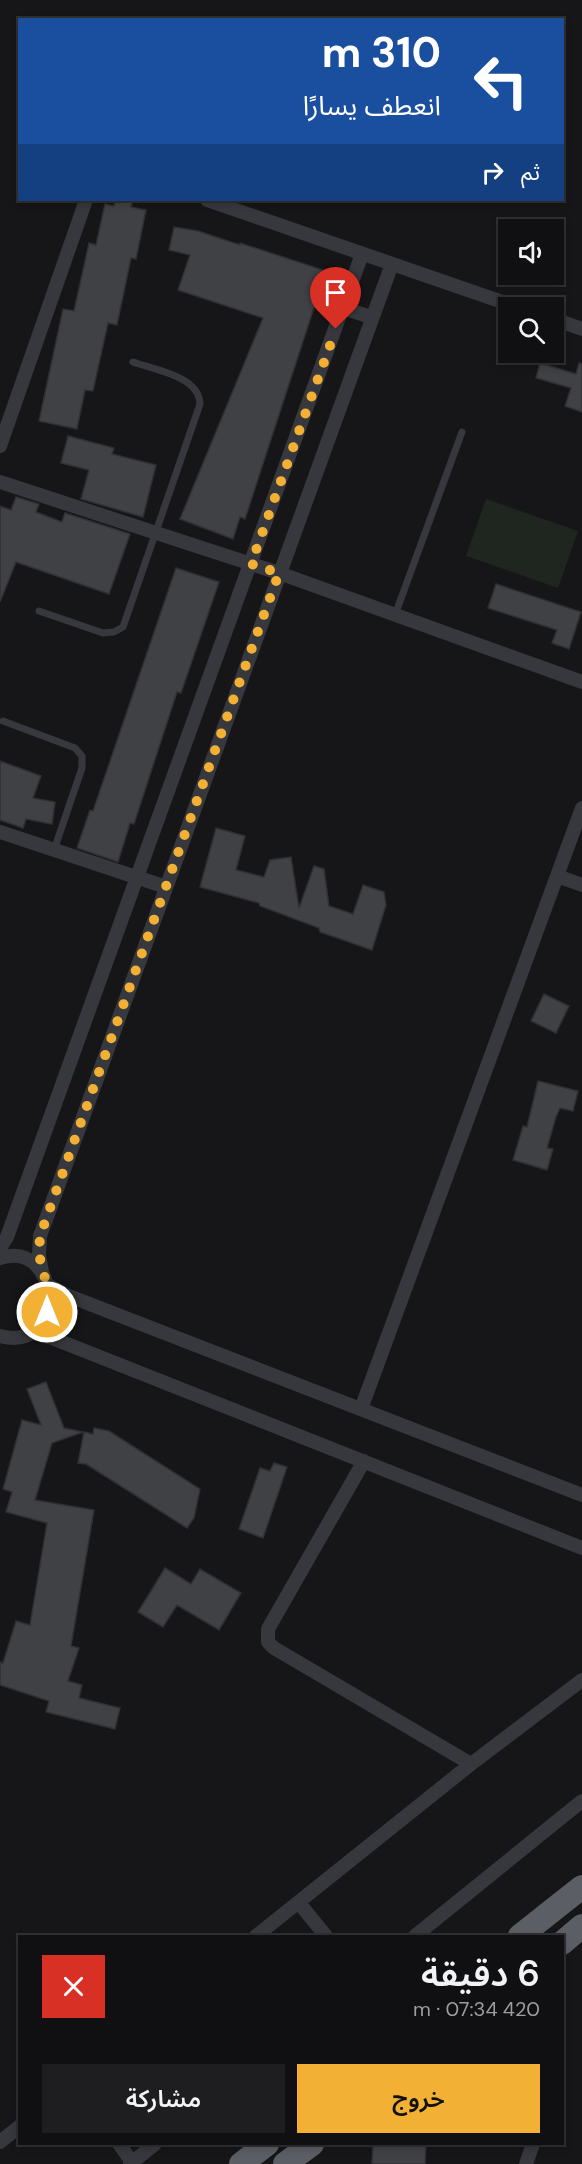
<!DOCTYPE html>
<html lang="ar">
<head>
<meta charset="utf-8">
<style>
	:root { --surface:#101012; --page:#1e1e20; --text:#f1f3f6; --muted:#9c9d9f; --line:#303032; --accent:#f2b134 }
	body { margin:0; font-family:"DM Sans","Noto Sans Arabic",sans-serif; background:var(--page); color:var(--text); direction:rtl; height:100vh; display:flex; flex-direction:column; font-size:22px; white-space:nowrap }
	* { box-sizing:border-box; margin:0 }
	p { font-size:20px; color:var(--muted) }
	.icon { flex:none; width:33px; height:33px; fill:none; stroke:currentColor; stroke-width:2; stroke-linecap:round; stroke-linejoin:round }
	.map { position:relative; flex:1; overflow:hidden; direction:ltr }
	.panel { position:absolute; left:18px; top:1935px; width:546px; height:210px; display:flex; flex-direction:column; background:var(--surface); border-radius:0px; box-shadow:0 3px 9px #0003,0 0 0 2px var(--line); direction:rtl }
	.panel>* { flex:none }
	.guide { position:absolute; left:18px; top:18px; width:546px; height:183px; border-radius:0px; box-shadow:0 3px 9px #0003,0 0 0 2px var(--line); direction:rtl; background:#1a4fa0; color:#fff; overflow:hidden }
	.buttons { position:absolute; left:498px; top:219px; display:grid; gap:12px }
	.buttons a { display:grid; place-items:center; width:66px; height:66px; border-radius:0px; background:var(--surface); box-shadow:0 3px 9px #0003,0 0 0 2px var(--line); font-size:30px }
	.pin { position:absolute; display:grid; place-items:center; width:51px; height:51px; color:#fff; margin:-62px -26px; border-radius:50% 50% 50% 0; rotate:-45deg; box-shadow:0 0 6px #0007 }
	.pin .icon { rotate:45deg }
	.me { position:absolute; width:66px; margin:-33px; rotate:0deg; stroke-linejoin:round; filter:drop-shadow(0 0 4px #0008) }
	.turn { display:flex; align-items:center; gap:21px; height:126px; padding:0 24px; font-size:27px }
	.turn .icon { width:78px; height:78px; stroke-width:2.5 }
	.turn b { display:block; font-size:42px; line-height:51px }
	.then { display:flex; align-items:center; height:57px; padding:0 24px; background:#0003; gap:12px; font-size:22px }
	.round { display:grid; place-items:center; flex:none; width:63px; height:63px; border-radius:0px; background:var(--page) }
	.summary { display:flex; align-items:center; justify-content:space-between; height:102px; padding:0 24px }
	h1 { font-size:36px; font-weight:600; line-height:45px }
	.action { display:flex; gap:12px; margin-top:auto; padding:12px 24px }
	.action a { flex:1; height:69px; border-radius:0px; background:var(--accent); color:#111; font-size:24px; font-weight:600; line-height:69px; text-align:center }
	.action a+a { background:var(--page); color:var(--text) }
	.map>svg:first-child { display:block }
	.green { fill:#1e261f }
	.building { fill:#404145; stroke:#303034; stroke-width:1.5 }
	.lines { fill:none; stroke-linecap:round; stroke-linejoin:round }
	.service { stroke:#37383d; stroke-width:7 }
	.minor { stroke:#37383d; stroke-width:14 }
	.trunk { stroke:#5b5e65; stroke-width:24 }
	.route { stroke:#f2b134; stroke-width:10; stroke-dasharray:0 18 }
</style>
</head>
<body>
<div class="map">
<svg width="582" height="2164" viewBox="0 0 582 2164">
	<rect width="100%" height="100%" fill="#161618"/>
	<path class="green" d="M486 499 578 531 558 588 466 556Z"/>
	<path class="building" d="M115 200H133L131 207 146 210 136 259 131 258 117 325 108 323 93 391 85 390 77 429 39 421 63 309 74 311 89 243 96 245 105 204 114 206Z
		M174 227 198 231 240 245V243L326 271 245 519 240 517 233 539 180 519 263 318 178 290 190 255 169 250Z
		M540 363 576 374 579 363 582 364V412L565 406 571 388 536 378Z
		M68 436 114 448 112 454 156 465 143 517 81 499 89 470 61 463Z
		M16 497 39 504 36 512 62 522 65 513 130 534 109 594 16 562 0 602V506L11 510Z
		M176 568 219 582 181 693 177 692 134 824 130 823 118 862 77 848 90 810 93 811Z
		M496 584 581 612 569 649 552 643 557 630 488 608Z
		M0 761 41 776 33 798 55 802 52 824 26 819 23 828 0 820Z
		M216 828 245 836 236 870 264 877 270 860 291 857 299 908 314 866 324 869 329 906 353 914 363 885 384 892 386 905 372 950 320 932 319 928 260 906 259 903 200 887Z
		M544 994 569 1006 556 1033 531 1021Z
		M538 1081 578 1091 573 1111 560 1108 556 1117 547 1148 553 1149 547 1170 513 1160 523 1126 527 1127Z
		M46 1382 64 1428 83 1432 52 1443 35 1500 94 1510 71 1646 79 1648 68 1681 82 1685 79 1698 120 1708 115 1729 46 1712 49 1701 0 1685V1662L3 1663 16 1621 30 1625 47 1523 6 1512 12 1492 3 1489 22 1420 41 1425 27 1389Z
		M94 1428 109 1431 200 1489 194 1518 187 1528 86 1464 78 1463 84 1432 93 1434Z
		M274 1463 287 1467 263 1538 239 1529 260 1468 270 1471Z
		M165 1568 191 1584 200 1569 241 1593 219 1630 177 1605 163 1627 138 1612Z
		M373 2144H426L425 2164H372Z"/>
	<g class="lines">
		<path class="service" d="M39 611 103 633 114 632 123 627 200 404C199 376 155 370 133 362
			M395 615 462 432
			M3 721 75 748 82 756V768L54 850"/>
		<path class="minor" d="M207 200 520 308
			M343 308 371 317
			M554 319 582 329
			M0 446 86 200
			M0 482 279 573 582 682
			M0 832 166 887
			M557 876 582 885
			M0 1248 7 1237 362 254
			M0 1258C63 1239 65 1354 0 1336
			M42 1272 39 1255 40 1236 392 264
			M48 1285 69 1296 582 1495
			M30 1332 52 1338 582 1548
			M361 1409 582 808
			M364 1461 268 1629V1642L274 1648 471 1764
			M299 1903 326 1936
			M256 1936 471 1764 582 1680
			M415 1936 582 1801
			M0 2142 20 2126
			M119 2144 132 2162
			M130 2164 155 2144
			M526 2164 533 2144"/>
		<path class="trunk" d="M520 1936 582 1887
			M562 1943 582 1926
			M241 2164 267 2144
			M285 2164 312 2144"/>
	</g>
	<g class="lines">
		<path class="route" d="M47 1312 50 1298 39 1255 40 1236 279 573 251 564 336 329"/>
	</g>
</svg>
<div class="buttons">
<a><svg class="icon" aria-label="sound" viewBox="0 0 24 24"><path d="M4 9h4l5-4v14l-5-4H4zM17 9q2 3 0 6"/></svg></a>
<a><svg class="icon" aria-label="search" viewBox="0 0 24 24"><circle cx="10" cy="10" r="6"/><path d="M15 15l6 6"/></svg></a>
</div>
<div class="pin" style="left:336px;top:329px;background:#d93025"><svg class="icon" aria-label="arrive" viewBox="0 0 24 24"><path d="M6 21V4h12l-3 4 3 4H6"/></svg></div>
<svg class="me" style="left:47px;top:1312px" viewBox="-20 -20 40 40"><circle r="17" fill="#f2b134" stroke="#fff" stroke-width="3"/><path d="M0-11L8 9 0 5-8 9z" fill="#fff"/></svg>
<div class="guide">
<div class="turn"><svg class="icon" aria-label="left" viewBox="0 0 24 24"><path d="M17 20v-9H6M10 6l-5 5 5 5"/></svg><div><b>310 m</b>انعطف يسارًا</div></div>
<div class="then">ثم<svg class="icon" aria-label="right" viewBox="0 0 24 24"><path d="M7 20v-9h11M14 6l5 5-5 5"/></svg></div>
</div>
<section class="panel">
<div class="summary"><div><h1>6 دقيقة</h1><p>420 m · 07:34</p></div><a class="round" style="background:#d93025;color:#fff"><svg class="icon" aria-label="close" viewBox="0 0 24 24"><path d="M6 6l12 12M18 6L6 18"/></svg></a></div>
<div class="action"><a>خروج</a><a>مشاركة</a></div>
</section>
</div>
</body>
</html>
